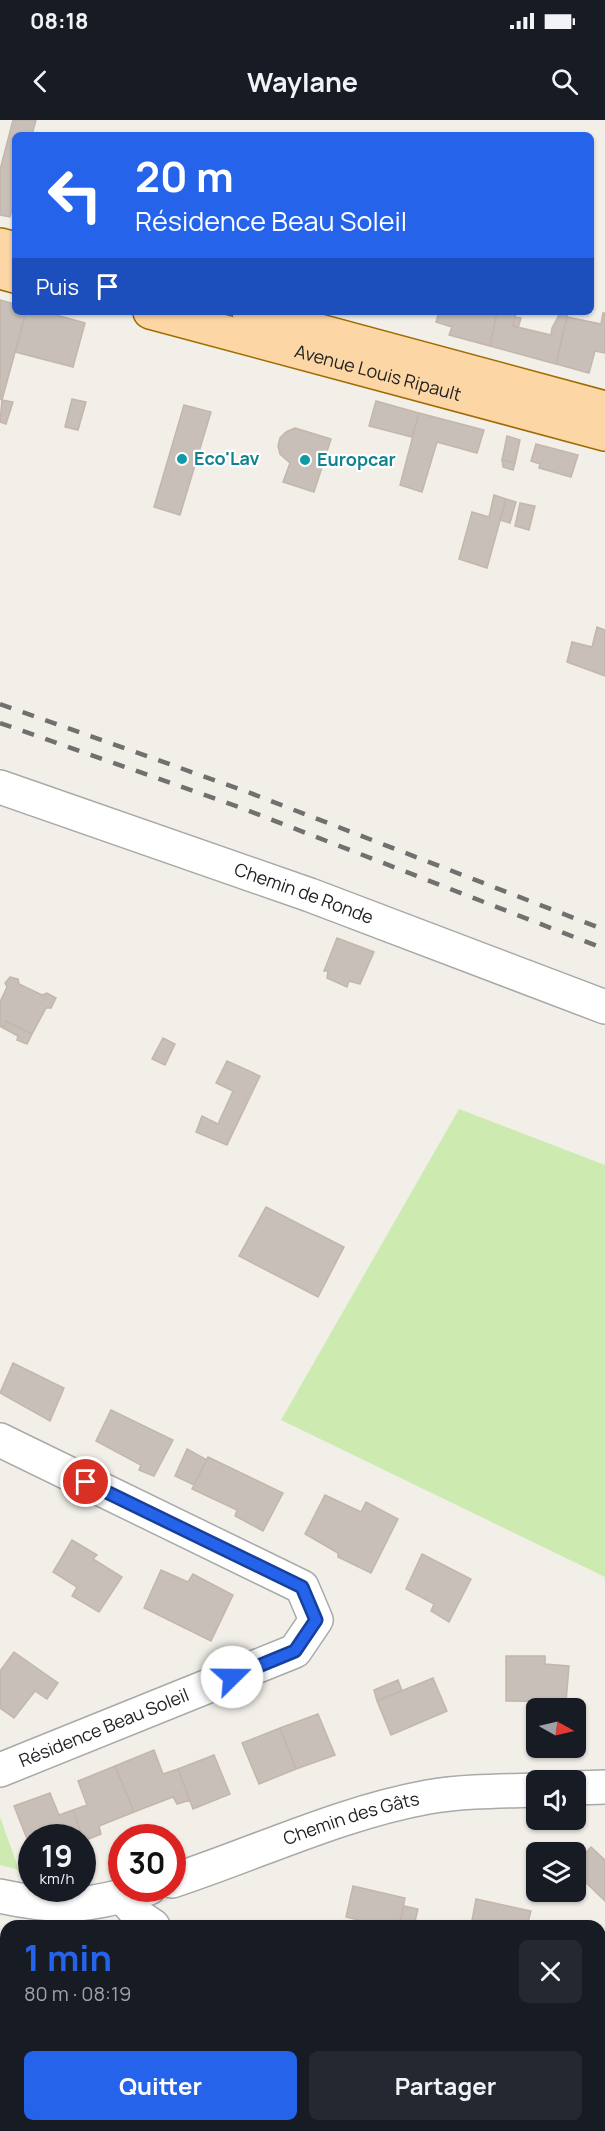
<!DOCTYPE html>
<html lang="fr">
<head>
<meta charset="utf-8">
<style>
	:root { --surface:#171b24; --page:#242831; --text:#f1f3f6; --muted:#9ea1a6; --accent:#2563eb }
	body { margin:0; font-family:Manrope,sans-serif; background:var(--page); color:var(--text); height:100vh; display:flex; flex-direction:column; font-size:22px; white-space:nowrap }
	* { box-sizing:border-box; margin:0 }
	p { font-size:20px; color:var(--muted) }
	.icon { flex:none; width:33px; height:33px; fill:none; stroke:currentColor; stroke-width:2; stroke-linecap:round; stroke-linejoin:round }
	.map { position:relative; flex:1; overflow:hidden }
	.side { position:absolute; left:0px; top:1800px; width:606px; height:212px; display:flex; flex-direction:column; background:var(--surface); border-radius:18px 18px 0 0; box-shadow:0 2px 4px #0004 }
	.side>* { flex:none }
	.top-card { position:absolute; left:12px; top:12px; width:582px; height:183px; border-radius:9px; box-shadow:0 2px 4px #0004; background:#2563eb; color:#fff; overflow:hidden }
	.needle { width:39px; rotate:98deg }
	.tools { position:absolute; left:526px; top:1578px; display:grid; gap:12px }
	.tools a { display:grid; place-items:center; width:60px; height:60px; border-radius:9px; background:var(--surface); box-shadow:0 2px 4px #0004; font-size:30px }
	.speed { position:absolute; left:18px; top:1704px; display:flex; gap:12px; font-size:30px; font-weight:700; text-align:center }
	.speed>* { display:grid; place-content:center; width:78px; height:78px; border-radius:50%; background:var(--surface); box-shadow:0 2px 4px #0004; line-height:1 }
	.speed small { font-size:15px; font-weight:400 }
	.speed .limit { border:9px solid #d22; background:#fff; color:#111 }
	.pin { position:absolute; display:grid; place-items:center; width:51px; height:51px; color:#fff; margin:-26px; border:3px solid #fff; border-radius:50%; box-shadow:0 2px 6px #0007 }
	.me { position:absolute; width:66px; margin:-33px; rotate:68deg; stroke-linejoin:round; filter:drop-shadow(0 0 4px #0008) }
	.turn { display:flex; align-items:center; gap:21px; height:126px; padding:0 24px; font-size:27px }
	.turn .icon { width:78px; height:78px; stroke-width:2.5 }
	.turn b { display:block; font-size:42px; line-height:51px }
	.then { display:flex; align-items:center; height:57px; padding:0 24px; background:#0003; gap:12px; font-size:22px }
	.round { display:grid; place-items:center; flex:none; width:63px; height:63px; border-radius:9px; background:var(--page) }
	.headline { display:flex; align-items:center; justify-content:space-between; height:102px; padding:0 24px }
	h1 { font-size:36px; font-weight:700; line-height:45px; color:var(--accent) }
	.action { display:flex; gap:12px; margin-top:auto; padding:12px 24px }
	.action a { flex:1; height:69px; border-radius:9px; background:var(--accent); color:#fff; font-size:24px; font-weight:700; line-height:69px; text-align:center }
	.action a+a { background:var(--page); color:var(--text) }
	.status { display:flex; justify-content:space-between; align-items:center; height:42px; padding:0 30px; background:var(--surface); direction:ltr }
	.status svg { height:16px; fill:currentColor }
	header { display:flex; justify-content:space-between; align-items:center; height:78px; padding:0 24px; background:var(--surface); font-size:27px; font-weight:700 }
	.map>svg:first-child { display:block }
	.grass { fill:#cdebb0 }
	.building { fill:#c7bfb8; stroke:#c4b6ab; stroke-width:1.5 }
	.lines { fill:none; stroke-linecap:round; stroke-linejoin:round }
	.minor-casing { stroke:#a9a9a9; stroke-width:36 }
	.major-casing { stroke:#a06b00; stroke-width:36 }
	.path { stroke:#fa8072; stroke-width:4; stroke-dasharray:3 3; stroke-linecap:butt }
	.minor { stroke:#fff; stroke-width:33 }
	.major { stroke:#fcd6a4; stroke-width:33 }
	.rail { stroke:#707070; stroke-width:4.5; stroke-dasharray:12 12; stroke-linecap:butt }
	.route-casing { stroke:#184099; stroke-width:15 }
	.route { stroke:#2563eb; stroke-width:10 }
	.culture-dot { fill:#0f9aa8; stroke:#fff; stroke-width:2 }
	.labels { text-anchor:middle; stroke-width:4.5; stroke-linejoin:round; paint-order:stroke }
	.street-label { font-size:18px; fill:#222; stroke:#fff }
	.culture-label { font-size:18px; font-weight:bold; fill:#0d838f; stroke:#fff; text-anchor:start }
</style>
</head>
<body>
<div class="status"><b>08:18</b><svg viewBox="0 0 49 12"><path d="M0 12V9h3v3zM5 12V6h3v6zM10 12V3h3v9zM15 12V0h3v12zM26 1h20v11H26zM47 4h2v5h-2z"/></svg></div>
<header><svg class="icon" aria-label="back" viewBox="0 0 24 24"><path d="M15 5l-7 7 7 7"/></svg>Waylane<svg class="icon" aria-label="search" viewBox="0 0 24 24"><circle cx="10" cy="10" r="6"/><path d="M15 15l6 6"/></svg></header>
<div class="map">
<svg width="605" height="2011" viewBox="0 0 605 2011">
	<rect width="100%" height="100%" fill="#f2efe9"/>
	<path class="grass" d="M459 989 605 1045V1457L281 1300Z
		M0 1697 19 1750 0 1745Z"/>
	<path class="building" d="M13 0H36L32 15H15V80L10 97 0 95V50Z
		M0 180 15 184V192H26L2 280 0 279Z
		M26 192H46L85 203 73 247 15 232Z
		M439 192H497L490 226 449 215 452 207 436 202Z
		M497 192H516L513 206 551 215 552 208 559 195 545 192H568L556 244 490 226Z
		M603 193H605V233L595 231 589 253 556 244 567 197 601 204Z
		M515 197 521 198 518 208 513 206Z
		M72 279 86 282 78 310 65 307Z
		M2 280 13 282 6 304 0 302Z
		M376 281 419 293 412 317 369 306Z
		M184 285 211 292 180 395 154 387Z
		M419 293 484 310 477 333 437 322 422 372 400 365Z
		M295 308 331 319 314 372 283 362 290 343 280 334 278 326 280 318 286 312Z
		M507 316 520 320 515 343 502 340Z
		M536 324 578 335 571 357 539 348 540 344 531 341Z
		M502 340 515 343 513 350 503 347Z
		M494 375 506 379 487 448 459 439 472 392 489 397Z
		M506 379 516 382 510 403 500 400Z
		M520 383 535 386 529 410 515 406Z
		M597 507 605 510V556L567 542 572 522 592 527Z
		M337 818 374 832 360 864 349 861 347 867 327 858 328 851H324Z
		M10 857 18 859 19 864 42 875 47 873 56 878 51 888H46L32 914 6 901 3 908 0 906V882L7 867 5 863Z
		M6 901 32 914 27 924 17 920 18 916 3 908Z
		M163 918 175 924 165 945 152 939Z
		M227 941 260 956 227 1025 196 1012 202 996 218 1004 233 971 216 963Z
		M266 1087 344 1127 318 1177 239 1136Z
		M13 1243 64 1268 50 1301 0 1273Z
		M111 1290 173 1320 154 1356 139 1350 141 1345 96 1321Z
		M187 1329 207 1340 194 1365 175 1356Z
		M208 1337 283 1373 263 1411 235 1396 237 1390 192 1369Z
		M325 1375 361 1392 366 1382 398 1399 371 1453 338 1437V1433L305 1414Z
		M72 1420 97 1435 93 1439 122 1457 99 1492 72 1476 77 1467 53 1452Z
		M422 1434 471 1459 449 1502 431 1491 434 1484 406 1469Z
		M161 1450 188 1462 193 1454 233 1475 211 1521 144 1488Z
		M14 1532 58 1563 47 1579 35 1571 14 1598 0 1588V1551Z
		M506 1536H545V1544L569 1546 566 1582 506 1581Z
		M433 1558 447 1591 391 1615 377 1581Z
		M398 1560 402 1571 377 1581 374 1570Z
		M318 1594 335 1635 296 1649 280 1608Z
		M280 1608 296 1649 259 1664 242 1623Z
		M154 1630 163 1654 178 1649 190 1680 177 1684 173 1677 134 1692 115 1646Z
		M214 1635 230 1674 193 1689 178 1649Z
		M115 1646 134 1692 99 1706 101 1714 84 1721 73 1690 87 1685 78 1661Z
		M50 1673 59 1695 73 1690 84 1721 82 1722V1718H69L68 1715 62 1718H32L31 1729 14 1686Z
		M591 1727 605 1740V1781L576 1753V1743Z
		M353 1766 405 1778 399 1806H383L346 1797Z
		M476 1779 531 1791 527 1806H471Z
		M404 1786 418 1789 414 1806 399 1805Z
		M600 1816H605V1856H600Z
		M0 1887 6 1888V1930L0 1928Z
		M191 2006H196L208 2009V2011H189Z"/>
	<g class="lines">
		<defs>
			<g id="minor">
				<path id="s1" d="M0 667 310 775 605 887"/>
				<path d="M0 1320 302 1467 316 1500 295 1531 0 1650"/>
				<path d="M576 1668 605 1667"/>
				<path id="s2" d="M172 1761C257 1733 340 1693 428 1677 463 1671 501 1671 537 1670"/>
				<path d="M0 1776C59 1789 91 1787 149 1768"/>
				<path d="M123 1777 141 1798 153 1806"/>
				<path d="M600 1890 605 1891"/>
				<path d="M600 1962 605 1965"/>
			</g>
			<g id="major">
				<path d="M0 125 15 129"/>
				<path d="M0 152 15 156"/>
				<path id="s3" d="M150 192 605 314"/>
				<path d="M249 192 605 288"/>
			</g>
		</defs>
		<use href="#minor" class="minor-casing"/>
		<use href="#major" class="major-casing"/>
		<path class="path" d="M0 1842 6 1844"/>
		<use href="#minor" class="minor"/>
		<use href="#major" class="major"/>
		<path class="rail" d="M0 584 245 671 605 810
			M0 603 239 687 605 829"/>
	</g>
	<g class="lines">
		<defs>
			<path id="route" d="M86 1362 302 1467 316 1500 295 1531 232 1557"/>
		</defs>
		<use href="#route" class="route-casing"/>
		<use href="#route" class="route"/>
	</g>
	<g class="culture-dot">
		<circle cx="182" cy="339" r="6"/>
		<circle cx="305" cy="340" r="6"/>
	</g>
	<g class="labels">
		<g class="street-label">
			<text dy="6" stroke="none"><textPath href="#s3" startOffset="236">Avenue Louis Ripault</textPath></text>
			<text dy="6" stroke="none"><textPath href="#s1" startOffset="322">Chemin de Ronde</textPath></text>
			<text transform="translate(104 1608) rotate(-22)" y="6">Résidence Beau Soleil</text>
			<text dy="6" stroke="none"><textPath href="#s2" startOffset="190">Chemin des Gâts</textPath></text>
		</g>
		<g class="culture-label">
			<text x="194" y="345">Eco'Lav</text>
			<text x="317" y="346">Europcar</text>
		</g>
	</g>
</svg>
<div class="tools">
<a><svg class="needle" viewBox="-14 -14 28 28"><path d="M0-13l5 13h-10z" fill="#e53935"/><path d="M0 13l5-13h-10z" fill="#9ea1a6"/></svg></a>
<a><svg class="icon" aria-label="sound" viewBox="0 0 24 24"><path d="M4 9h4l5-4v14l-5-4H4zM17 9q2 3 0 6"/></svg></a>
<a><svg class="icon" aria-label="layers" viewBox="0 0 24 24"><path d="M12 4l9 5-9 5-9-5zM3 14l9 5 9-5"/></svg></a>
</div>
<div class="speed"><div>19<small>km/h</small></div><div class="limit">30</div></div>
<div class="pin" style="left:86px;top:1362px;background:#d93025"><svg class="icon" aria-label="arrive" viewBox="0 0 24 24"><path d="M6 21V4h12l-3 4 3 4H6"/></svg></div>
<svg class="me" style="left:232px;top:1557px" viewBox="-20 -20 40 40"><circle r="19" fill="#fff"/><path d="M0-13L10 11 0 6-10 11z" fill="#2563eb"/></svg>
<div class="top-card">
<div class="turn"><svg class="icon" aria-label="left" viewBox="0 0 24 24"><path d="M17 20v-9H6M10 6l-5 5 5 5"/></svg><div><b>20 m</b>Résidence Beau Soleil</div></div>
<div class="then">Puis<svg class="icon" aria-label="arrive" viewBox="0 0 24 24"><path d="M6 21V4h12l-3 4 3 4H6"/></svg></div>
</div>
<section class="side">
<div class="headline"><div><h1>1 min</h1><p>80 m · 08:19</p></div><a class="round"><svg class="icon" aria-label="close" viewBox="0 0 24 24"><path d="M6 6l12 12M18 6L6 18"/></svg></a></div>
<div class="action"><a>Quitter</a><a>Partager</a></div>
</section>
</div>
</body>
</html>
